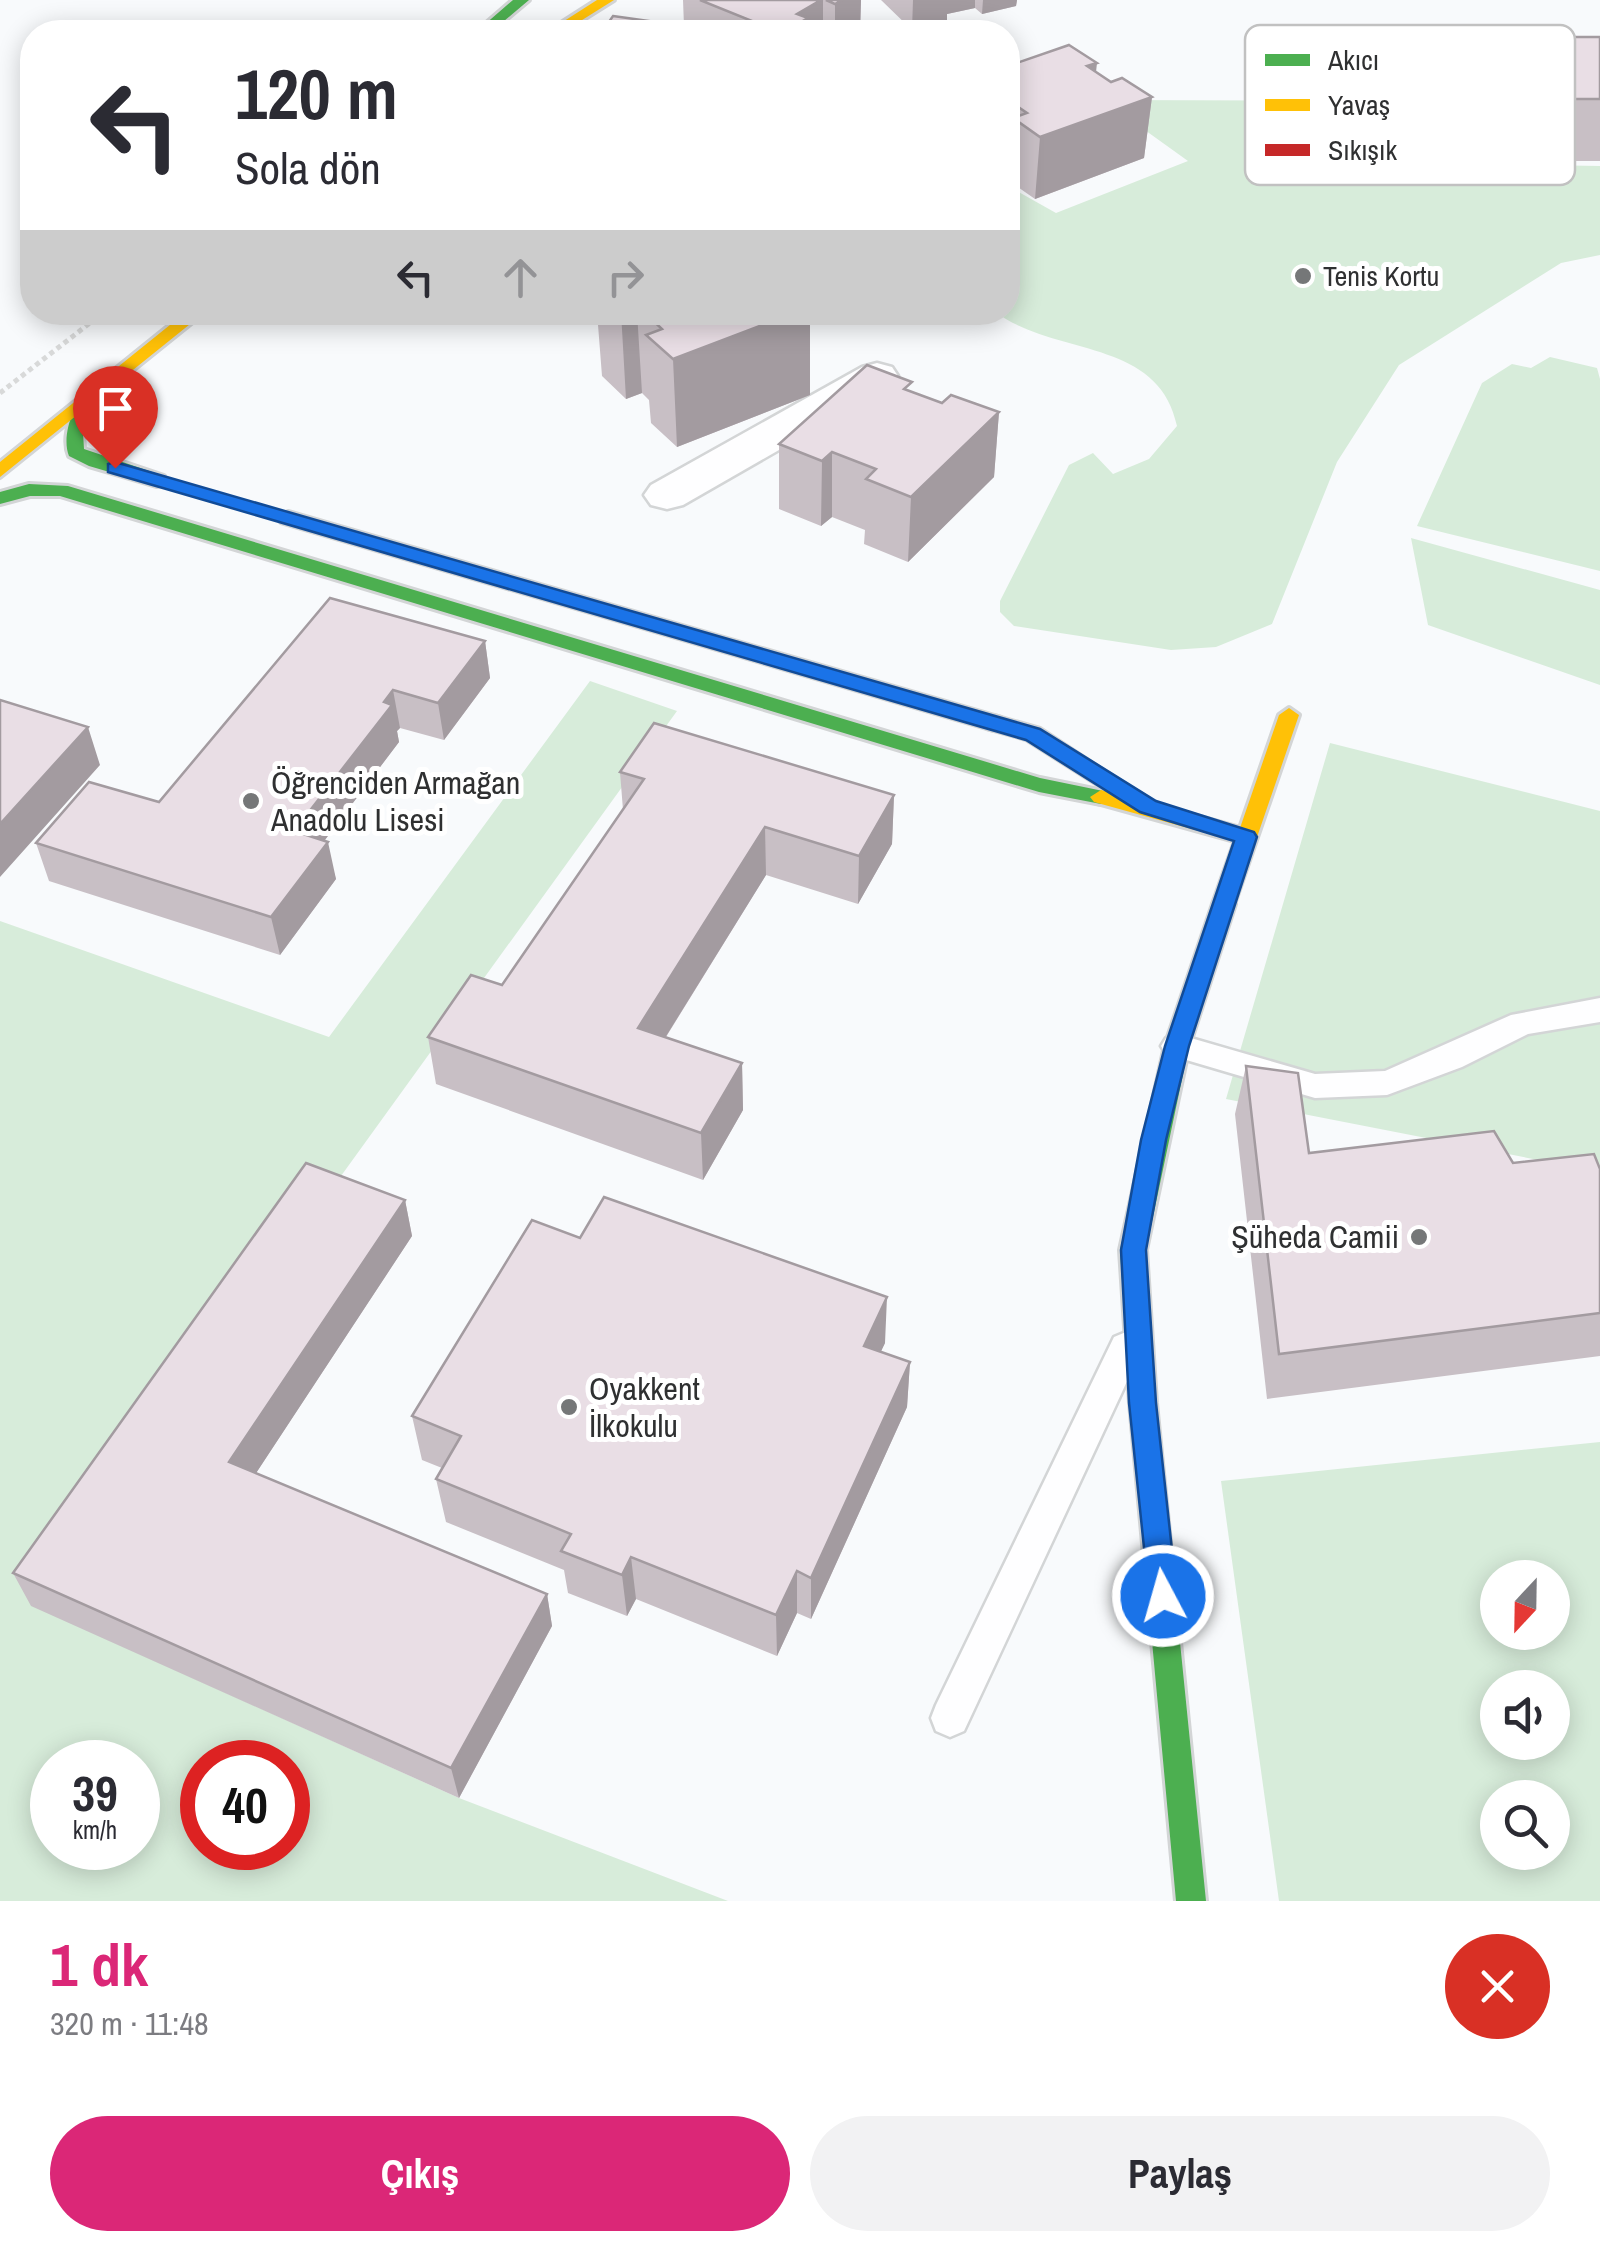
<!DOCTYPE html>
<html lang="tr">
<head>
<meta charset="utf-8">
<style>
	:root { --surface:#fff; --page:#f2f2f3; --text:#2b2b33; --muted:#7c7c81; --accent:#db2777 }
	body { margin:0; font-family:"Archivo Narrow",sans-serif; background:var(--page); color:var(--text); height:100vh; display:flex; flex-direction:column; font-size:38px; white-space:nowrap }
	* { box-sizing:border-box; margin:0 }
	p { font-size:32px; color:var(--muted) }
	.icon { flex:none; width:55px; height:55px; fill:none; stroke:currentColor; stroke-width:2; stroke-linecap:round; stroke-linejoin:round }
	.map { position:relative; height:1901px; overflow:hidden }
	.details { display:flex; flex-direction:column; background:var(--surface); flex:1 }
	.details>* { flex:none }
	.top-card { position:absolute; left:20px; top:20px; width:1000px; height:305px; border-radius:40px; box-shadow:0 5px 25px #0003; background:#fff; color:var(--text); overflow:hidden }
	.needle { width:65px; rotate:202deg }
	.tools { position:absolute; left:1480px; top:1560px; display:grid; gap:20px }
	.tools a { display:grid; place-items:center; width:90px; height:90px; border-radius:50%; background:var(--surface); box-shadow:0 5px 25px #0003; font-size:50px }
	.speed { position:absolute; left:30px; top:1740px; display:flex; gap:20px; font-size:50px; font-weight:700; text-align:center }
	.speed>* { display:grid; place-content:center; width:130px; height:130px; border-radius:50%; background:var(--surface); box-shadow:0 5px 25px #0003; line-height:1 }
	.speed small { font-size:25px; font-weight:400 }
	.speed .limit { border:15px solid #d22; background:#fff; color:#111 }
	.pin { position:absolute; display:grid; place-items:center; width:85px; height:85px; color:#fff; margin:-102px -42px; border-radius:50% 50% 50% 0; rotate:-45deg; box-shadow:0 0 10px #0007 }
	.pin .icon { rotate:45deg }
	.me { position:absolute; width:110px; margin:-55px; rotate:354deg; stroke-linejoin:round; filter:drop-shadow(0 0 8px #0008) }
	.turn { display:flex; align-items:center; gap:35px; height:210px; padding:0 50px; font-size:45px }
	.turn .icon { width:130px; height:130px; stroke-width:2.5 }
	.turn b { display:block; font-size:70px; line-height:85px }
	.lanes { display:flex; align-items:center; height:95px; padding:0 50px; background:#0003; justify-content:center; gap:50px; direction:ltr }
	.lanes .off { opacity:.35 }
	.round { display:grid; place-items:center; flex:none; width:105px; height:105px; border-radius:52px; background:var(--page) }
	.headline { display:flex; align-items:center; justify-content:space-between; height:170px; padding:0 50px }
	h1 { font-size:60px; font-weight:700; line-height:75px; color:var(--accent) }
	.primary-button { display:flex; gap:20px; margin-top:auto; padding:20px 50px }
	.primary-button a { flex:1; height:115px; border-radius:60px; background:var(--accent); color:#fff; font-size:40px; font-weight:700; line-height:115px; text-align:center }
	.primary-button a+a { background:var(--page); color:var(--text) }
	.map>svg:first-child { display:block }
	.green { fill:#d7ecda; fill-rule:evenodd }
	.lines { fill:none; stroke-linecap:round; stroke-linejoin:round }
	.lane-casing { stroke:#d3d5d6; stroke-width:5 }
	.street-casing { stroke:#d3d5d6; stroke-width:5 }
	.fast-casing { stroke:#d3d5d6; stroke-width:6 }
	.slow-casing { stroke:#d3d5d6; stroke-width:6 }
	.jam-casing { stroke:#d3d5d6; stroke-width:6 }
	.path { stroke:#d8d9d9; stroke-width:5; stroke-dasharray:5 4; stroke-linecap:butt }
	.lane { fill:#fefeff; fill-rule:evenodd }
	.street { fill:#fefeff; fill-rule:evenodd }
	.fast { fill:#4caf50; fill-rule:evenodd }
	.slow { fill:#ffc107; fill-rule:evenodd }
	.jam { fill:#c62828; fill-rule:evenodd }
	.wall { fill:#c8bfc5 }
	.shaded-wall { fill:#a39ba0 }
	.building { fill:#e9dee5; stroke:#a39ba0; stroke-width:2.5 }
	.route { fill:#1a73e8; stroke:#114b97; stroke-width:2.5 }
	.poi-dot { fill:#757778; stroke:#fff; stroke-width:4 }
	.labels { text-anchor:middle; stroke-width:10; stroke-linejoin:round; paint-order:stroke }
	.far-poi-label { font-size:28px; fill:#2f3031; stroke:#fff; text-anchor:start }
	.poi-label { font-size:32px; fill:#2f3031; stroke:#fff; text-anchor:start }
	.key { fill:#fff; stroke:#c1c1c1; stroke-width:2.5 }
	.key-label { font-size:28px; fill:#2f3031 }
</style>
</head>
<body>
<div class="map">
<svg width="1600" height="1901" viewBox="0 0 1600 1901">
	<rect width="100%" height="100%" fill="#f8fafc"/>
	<path class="green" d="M1103 100 1381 101 1412 183 1470 184 1468 164 1600 166V255L1561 263 1399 365 1337 462 1272 624 1216 647 1171 650 1014 626 1000 612V601L1069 465 1093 453 1113 474 1149 459 1177 426C1159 338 1055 356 997 313L1008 312V186L1056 213 1188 161Z
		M1550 357 1597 368 1600 379V571L1417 526 1482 383 1512 364 1531 368Z
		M1411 538 1600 590V685L1428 625Z
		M590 681 677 711 31 1605 459 1798 728 1901H0V921L329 1037ZM52 1762H138V1848H52ZM202 1762H288V1848H202Z
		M1330 743 1600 811V1172L1226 1099Z
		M1600 1442V1901H1279L1221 1481ZM1498 1578H1552V1632H1498ZM1498 1688H1552V1742H1498ZM1498 1798H1552V1852H1498Z"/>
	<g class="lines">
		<defs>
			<path id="lane" d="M1381 71 1391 77 1429 173 1425 177H1411L1407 173 1371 77Z
				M1600 998V1022L1528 1034 1462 1067 1387 1095 1315 1098 1166 1054 1161 1046 1166 1038 1177 1034 1315 1074 1385 1071 1511 1015Z
				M1126 1332 1138 1337 1143 1347 964 1731 950 1737 936 1731 931 1718 936 1705 1114 1337Z"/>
			<path id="street" d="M877 363 892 367 898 376 892 385 683 505 667 509 651 505 644 495 651 485 862 367Z"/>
			<path id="fast" d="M513 0H529L491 32H476Z
				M93 392 102 397 83 433 84 449 164 476V484L157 486 89 466 69 456C61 436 73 400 93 392Z
				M29 484 68 486 1040 778 1108 792 1112 797 1101 804 1039 792 60 496H30L0 504V492Z
				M288 512 1001 718 1004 723 994 730 281 522 279 518Z
				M1224 896 1235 904 1189 1046 1146 1250 1156 1403 1206 1901H1176L1130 1403 1120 1250 1165 1046 1213 904Z"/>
			<path id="slow" d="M597 0H614L563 32H547Z
				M186 312H205L0 477V462Z
				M1289 708 1299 715 1232 910 1224 912 1213 904 1235 841 1094 802 1090 797 1101 790 1240 828 1279 715Z"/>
			<path id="jam" d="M994 716 1040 729 1131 789 1127 794H1113L1026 739 987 728 984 723Z"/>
		</defs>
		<use href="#lane" class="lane-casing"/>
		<use href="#street" class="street-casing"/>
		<use href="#fast" class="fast-casing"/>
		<use href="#slow" class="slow-casing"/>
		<use href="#jam" class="jam-casing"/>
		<path class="path" d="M0 393 104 312"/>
		<use href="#lane" class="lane"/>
		<use href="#street" class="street"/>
		<use href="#fast" class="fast"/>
		<use href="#slow" class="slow"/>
		<use href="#jam" class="jam"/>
	</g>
	<path class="wall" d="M683 0H861L860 32H602L684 26Z
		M881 0H1017L1016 6 982 14 975 8 947 14V22L912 30Z
		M1482 37H1600V161H1493L1484 139 1489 118H1477L1469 97Z
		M1008 66 1096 72 1111 82 1152 97 1144 158 1035 199 1008 180Z
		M597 312H810V395L677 447 651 423 649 400 642 393 626 399 602 376Z
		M911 392 942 403 999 412 994 477 908 562 864 544 865 530 832 517 821 526 779 509V444Z
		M485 641 490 678 444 740 400 728 397 731 399 742 324 841 336 879 280 955 49 881 36 843 159 802Z
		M620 772 894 795 892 844 858 904 766 875 666 1037 742 1063 743 1110 703 1180 436 1084 428 1037 502 985 623 810Z
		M1246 1066 1309 1153 1600 1169V1356L1267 1399 1235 1114Z
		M405 1200 412 1236 256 1473 547 1594 552 1626 459 1798 31 1606 13 1573Z
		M885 1343 880 1352 910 1362 907 1407 811 1619 797 1613 777 1656 636 1599 627 1616 568 1593 564 1570 446 1522 436 1479 442 1468 422 1460 412 1416Z"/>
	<path class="shaded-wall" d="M821 0H823V32H783L797 14Z
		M842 0H861L860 32H835V4Z
		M913 0H975V8L947 14V22L912 30Z
		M983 0H1017L1016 6 982 14Z
		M1097 63 1091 118 1152 97 1144 158 1035 199 1040 137 1087 66Z
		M621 312H637L642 393 626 399Z
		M796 312H810V395L677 447 673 359Z
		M999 412 994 477 908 562 911 497Z
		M832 452V517L821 526 822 461Z
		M485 641 490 678 444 740 438 703Z
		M393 690 400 728 397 731 399 742 303 869 294 831Z
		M88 727 100 765 0 877V824Z
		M894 795 892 844 858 904 859 856Z
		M765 827 766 875 642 1075 638 1028Z
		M328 842 336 879 280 955 271 917Z
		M742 1063 743 1110 703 1180 701 1133Z
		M405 1200 412 1236 241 1496 229 1462Z
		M887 1297 885 1343 863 1390 864 1346Z
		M910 1362 907 1407 811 1619V1578Z
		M631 1557 636 1599 627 1616 622 1575Z
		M797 1571V1613L777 1656 776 1615Z
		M547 1594 552 1626 459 1798 451 1768Z"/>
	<path class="building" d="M700 0H821L797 14 808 18 783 32H779Z
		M826 0H842L835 4Z
		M613 16 727 32H602Z
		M1482 37H1600V99H1507L1498 78H1515L1506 57H1491Z
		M1069 45 1097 63 1087 66 1111 82 1122 78 1152 97 1040 137 1013 118 1027 113 1008 100V66Z
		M644 312H796L673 359 646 335 662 329Z
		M867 365 912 382 904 389 942 403 951 395 999 412 911 497 866 479 876 469 832 452 822 461 779 444Z
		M330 598 485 641 438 703 393 690 384 702 392 705 294 831 328 842 271 917 36 843 89 782 159 802Z
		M0 700 88 727 0 824Z
		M654 723 894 795 859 856 765 827 638 1028 742 1063 701 1133 428 1037 471 975 502 985 644 779 620 772Z
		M1246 1066 1298 1073 1309 1153 1494 1131 1513 1163 1594 1154 1600 1169V1313L1279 1354Z
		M306 1163 405 1200 229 1462 547 1594 451 1768 13 1573Z
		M604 1197 887 1297 864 1346 910 1362 811 1578 797 1571 776 1615 631 1557 622 1575 561 1551 571 1534 436 1479 461 1436 412 1416 532 1220 580 1238Z"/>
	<path class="route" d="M115 462 1040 729 1156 801 1254 832 1257 837 1189 1046 1166 1140 1146 1250 1156 1403 1177 1596 1173 1605 1163 1609 1153 1605 1149 1596 1129 1403 1121 1250 1141 1140 1165 1046 1234 841 1140 812 1026 740 108 472V464Z"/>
	<g class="poi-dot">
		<circle cx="1303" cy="276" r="10"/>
		<circle cx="251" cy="801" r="10"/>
		<circle cx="1419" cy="1237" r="10"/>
		<circle cx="569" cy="1407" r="10"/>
	</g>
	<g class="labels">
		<g class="far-poi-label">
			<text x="1323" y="286">Tenis Kortu</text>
		</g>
		<g class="poi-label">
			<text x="271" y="794">Öğrenciden Armağan<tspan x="271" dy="37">Anadolu Lisesi</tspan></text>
			<text x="1399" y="1248" text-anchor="end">Şüheda Camii</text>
			<text x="589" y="1400">Oyakkent<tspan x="589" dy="37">İlkokulu</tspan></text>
		</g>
	</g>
	<rect x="1245" y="25" width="330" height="160" rx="15" class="key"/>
	<rect x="1265" y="54" width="45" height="12" fill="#4caf50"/>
	<rect x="1265" y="99" width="45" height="12" fill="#ffc107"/>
	<rect x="1265" y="144" width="45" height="12" fill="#c62828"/>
	<g class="key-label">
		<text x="1328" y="70">Akıcı</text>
		<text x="1328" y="115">Yavaş</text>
		<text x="1328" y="160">Sıkışık</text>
	</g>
</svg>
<div class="tools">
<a><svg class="needle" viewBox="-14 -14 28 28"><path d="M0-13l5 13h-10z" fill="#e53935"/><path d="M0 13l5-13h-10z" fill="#7c7c81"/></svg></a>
<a><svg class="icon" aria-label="sound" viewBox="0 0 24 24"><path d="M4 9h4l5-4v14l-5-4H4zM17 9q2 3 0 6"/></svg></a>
<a><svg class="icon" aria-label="search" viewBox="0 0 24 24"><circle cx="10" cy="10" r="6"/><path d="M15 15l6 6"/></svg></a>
</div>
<div class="speed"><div>39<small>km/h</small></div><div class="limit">40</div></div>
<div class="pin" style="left:115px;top:468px;background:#d93025"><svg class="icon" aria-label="arrive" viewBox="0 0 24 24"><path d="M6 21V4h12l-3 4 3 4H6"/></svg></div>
<svg class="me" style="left:1163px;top:1596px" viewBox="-20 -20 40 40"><circle r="17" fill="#1a73e8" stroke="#fff" stroke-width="3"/><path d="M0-11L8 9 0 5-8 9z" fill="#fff"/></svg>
<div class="top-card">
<div class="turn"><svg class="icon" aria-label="left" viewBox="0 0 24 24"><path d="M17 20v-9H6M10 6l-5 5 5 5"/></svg><div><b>120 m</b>Sola dön</div></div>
<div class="lanes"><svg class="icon" aria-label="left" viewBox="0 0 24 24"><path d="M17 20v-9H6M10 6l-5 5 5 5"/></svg><svg class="icon off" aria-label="ahead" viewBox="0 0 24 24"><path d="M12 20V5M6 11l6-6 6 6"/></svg><svg class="icon off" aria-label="right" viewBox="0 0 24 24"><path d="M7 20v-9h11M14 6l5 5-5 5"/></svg></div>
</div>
</div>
<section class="details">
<div class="headline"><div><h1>1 dk</h1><p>320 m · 11:48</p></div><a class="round" style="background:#d93025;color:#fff"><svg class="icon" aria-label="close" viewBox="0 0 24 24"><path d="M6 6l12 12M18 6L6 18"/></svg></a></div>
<div class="primary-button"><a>Çıkış</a><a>Paylaş</a></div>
</section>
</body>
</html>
